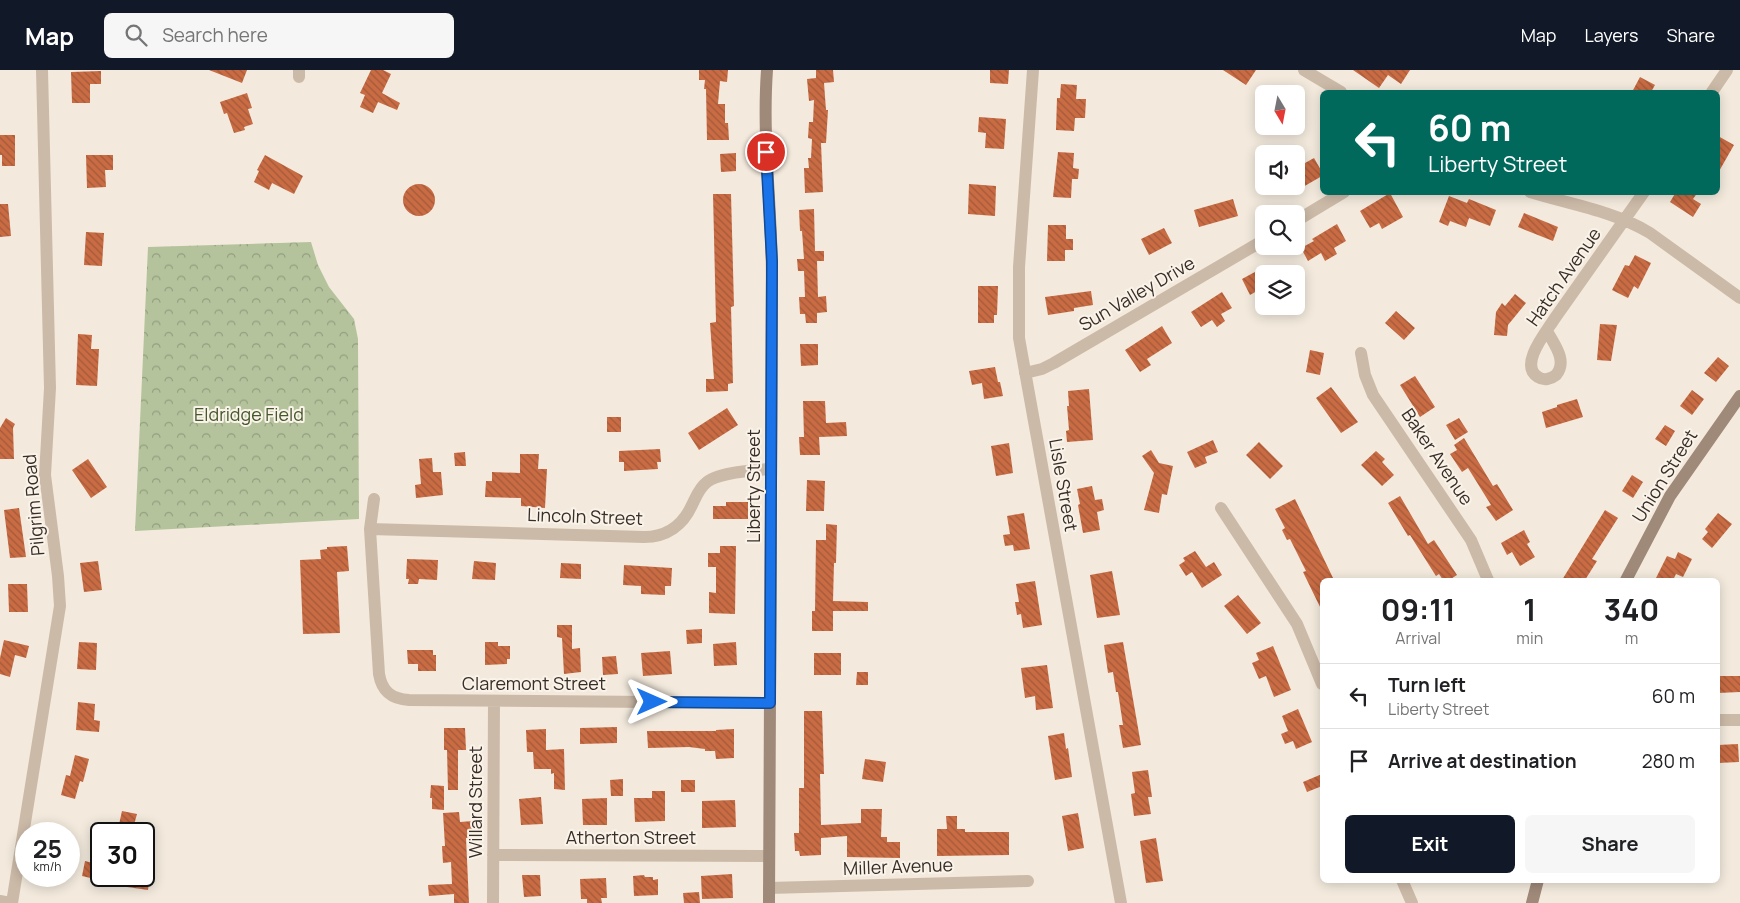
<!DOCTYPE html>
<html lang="en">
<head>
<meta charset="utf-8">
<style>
	:root { --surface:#fff; --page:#f6f6f6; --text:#202124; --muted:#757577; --line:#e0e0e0; --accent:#111827 }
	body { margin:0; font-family:Manrope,sans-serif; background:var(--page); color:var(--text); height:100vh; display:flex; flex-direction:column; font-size:19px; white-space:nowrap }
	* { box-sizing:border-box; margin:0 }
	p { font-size:16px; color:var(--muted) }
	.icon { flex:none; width:28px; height:28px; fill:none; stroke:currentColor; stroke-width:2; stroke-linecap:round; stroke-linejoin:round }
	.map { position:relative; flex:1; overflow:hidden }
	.sheet { position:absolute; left:1320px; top:508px; width:400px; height:305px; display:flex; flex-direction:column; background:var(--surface); border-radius:8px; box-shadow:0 2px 12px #0003 }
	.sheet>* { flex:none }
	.banner { position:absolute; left:1320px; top:20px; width:400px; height:105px; border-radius:8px; box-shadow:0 2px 12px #0003; background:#00695c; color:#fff; overflow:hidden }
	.needle { width:32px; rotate:170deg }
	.controls { position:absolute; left:1255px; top:15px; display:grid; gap:10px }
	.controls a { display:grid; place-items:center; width:50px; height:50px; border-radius:8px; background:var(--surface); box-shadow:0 2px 12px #0003; font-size:25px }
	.speed { position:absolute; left:15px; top:752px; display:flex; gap:10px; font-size:25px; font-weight:700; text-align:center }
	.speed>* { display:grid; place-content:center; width:65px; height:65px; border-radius:50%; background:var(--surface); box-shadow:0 2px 12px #0003; line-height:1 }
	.speed small { font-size:12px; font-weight:400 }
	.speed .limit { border:2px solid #111; border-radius:8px; background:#fff; color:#111 }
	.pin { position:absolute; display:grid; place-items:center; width:42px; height:42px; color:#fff; margin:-21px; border:2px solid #fff; border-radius:50%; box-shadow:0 1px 5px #0007 }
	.me { position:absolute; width:55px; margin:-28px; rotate:90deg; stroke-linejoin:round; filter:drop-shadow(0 0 4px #0008) }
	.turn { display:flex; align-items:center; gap:18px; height:105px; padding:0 25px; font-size:22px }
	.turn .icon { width:65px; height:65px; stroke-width:2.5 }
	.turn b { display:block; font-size:35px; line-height:42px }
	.eta { display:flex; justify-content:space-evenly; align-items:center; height:85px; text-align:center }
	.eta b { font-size:30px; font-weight:700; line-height:35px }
	.button { display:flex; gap:10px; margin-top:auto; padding:10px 25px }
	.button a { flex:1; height:58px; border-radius:8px; background:var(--accent); color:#fff; font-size:20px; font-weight:700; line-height:58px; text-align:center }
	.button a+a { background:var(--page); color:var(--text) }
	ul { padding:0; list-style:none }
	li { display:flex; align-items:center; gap:15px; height:65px; padding:0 25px; border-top:1px solid var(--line) }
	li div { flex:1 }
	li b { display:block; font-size:19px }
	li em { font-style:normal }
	header { display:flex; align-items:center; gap:30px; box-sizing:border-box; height:70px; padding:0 25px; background:var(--accent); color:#fff }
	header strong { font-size:24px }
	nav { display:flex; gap:28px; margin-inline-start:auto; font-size:18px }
	.search { width:350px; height:45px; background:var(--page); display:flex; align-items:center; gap:12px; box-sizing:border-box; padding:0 18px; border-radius:8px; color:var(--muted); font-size:19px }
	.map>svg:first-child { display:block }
	.forest { fill:url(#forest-crowns) }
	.building { fill:url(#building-back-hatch) }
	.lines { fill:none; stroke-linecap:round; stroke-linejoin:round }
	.minor { stroke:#ccbaa8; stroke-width:12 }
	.secondary { stroke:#9f8979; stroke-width:12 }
	.route-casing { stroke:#114b97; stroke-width:12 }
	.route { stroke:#1a73e8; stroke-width:9 }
	.labels { text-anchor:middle; stroke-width:4; stroke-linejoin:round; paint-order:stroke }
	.street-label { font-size:18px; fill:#382e28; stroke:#faf3e9 }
	.park-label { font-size:18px; fill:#45572b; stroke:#faf3e9 }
</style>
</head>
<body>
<header>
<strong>Map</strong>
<div class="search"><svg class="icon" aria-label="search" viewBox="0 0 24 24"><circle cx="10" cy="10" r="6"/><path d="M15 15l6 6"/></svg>Search here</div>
<nav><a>Map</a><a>Layers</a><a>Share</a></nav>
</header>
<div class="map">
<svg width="1740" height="833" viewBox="0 0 1740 833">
	<defs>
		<pattern id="forest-crowns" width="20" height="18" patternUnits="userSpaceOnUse" patternTransform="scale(1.25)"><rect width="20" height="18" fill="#b4c39c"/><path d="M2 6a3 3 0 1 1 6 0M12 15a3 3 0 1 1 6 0" fill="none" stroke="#939f7f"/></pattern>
		<pattern id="building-back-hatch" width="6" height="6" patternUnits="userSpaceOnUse" patternTransform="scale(1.25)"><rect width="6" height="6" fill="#c96c44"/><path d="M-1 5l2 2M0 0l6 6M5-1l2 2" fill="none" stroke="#a45939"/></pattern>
	</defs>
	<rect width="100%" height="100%" fill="#f3eadd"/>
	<path class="forest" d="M311 172 318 195 329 217 354 249 358 269 359 449 135 461 148 177Z"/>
	<path class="building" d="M209 0H247L242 13Z
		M371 0H383L391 4 382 23 400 33 397 40 378 32 373 43 360 37 365 25 360 23Z
		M699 0H728L727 12 720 11 718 34H725V53H728L729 70H707L706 19H704L705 10H699Z
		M816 0H833L834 12 824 13 826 40H828L826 73H821L823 122 805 123 804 98H809L808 88H811L812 69 808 68 809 52H813L814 30 809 31 807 9 816 8Z
		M990 0H1009L1008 14 990 13Z
		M1223 0H1256L1246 15Z
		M1353 0H1410L1401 14 1388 5 1379 18Z
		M101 1V14H90V33H72L71 2Z
		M1640 7 1655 15 1651 22H1632Z
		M1061 14 1077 15 1076 29H1086L1085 48H1075L1074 61 1056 60 1057 28H1060Z
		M247 23 252 38 248 39 253 54 244 57 245 60 234 63 227 43 224 44 220 32Z
		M979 47 1006 49 1004 79 985 78 986 63 978 62Z
		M0 65H15V96H2V85H0Z
		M1718 66 1734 75 1718 103Z
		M1058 82 1074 83 1073 98 1079 99 1078 109H1072L1071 128 1053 127Z
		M736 83V101L721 102 720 84Z
		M86 85H113V100H105L106 117 87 118Z
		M265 85 303 106 294 124 272 113 269 120 254 112 259 101 257 100Z
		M1314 88 1322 102V106L1296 121V98Z
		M403 130a16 16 0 1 1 32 0a16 16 0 1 1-32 0Z
		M969 114 996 116 995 146 968 144Z
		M1676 122H1698L1693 129 1701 134 1693 147 1670 132Z
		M1390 123 1403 147 1382 159 1379 153 1370 158 1360 141Z
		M713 124H731L734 236 731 237 733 313 728 314V321L706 322V309H714L710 253 716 252Z
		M1449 126 1467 133 1469 129 1496 140 1490 156 1469 148 1466 157 1450 151 1448 156 1439 152Z
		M1233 129 1238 146 1199 157 1194 140Z
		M0 134H8L11 166 0 167Z
		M814 139 815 181H824V191H817L818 227 826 226 827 242 817 243V253H806L805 244H800L799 227H805L804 201H798L797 189H804L802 161H800L799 140Z
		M1524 143 1558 157 1553 171 1518 157Z
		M1337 154 1346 171 1334 178 1337 184 1325 191 1321 183 1308 191 1301 178 1314 171 1312 169Z
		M1048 155H1066V169H1073V180H1065V191H1047Z
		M1164 158 1172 173 1149 185 1141 169Z
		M86 162 104 163 102 196 84 195Z
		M1635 185 1651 193 1638 219 1634 216 1628 228 1612 220 1625 195 1629 196Z
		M1264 197V217L1250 225 1242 209Z
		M978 216H998L997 245H994V253H978Z
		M1091 221 1093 235 1074 238V241L1048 245 1045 227Z
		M1222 222 1232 238 1221 244 1225 251 1217 257 1212 250 1201 257 1191 242Z
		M1515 224 1526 233 1508 255 1507 266 1494 265 1496 242 1502 233 1505 236Z
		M1396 241 1415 258 1404 270 1385 253Z
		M1600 254 1617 255 1611 291 1597 290Z
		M1162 256 1172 273 1147 289 1151 295 1140 302 1125 280Z
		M78 264 92 265 91 279H99L97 316 76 315Z
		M800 274H818V295L801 296Z
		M1310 280 1324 283 1320 305 1306 302Z
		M1718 287 1729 296 1716 312 1704 303Z
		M995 297 998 312H1000L1003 326 984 329 982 313 972 315 969 301Z
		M1415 306 1435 337 1420 347 1400 315Z
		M1331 317 1358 352 1341 363 1316 328Z
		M1089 319 1093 370 1067 372 1066 361 1069 360 1067 336H1069L1068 321Z
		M1692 320 1704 329 1692 345 1680 336Z
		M1577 329 1583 347 1546 358 1542 342 1557 337V335Z
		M803 331H825L826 353 846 352 847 366 819 367 820 385H800L799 367H804Z
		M727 338 738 355 699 380 688 363Z
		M607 347H621V362H607Z
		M6 348 15 354 13 358 14 389H0V358Z
		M1459 348 1468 362 1455 370 1446 355Z
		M1665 355 1675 361 1666 376 1655 369Z
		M1464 368 1493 416 1497 414 1513 440 1496 451 1486 437 1491 435 1468 398 1462 402 1450 384 1457 380 1454 375Z
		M1213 370 1218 382 1205 387 1207 393 1195 398 1187 382Z
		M1259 372 1283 396 1270 409 1246 385Z
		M1009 373 1013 403 996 406 991 376Z
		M660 379 661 392H657L658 399 624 401V392H619V381Z
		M1151 380 1159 393 1173 396 1167 425 1162 424 1159 443 1144 440 1154 403 1142 386Z
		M1376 381 1385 389 1382 392 1394 405 1382 416 1361 395Z
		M465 382 466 396H455L454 383Z
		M520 384H539L538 399H547L545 438 521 436V428L485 427 486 411H492V402L520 403Z
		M432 388 433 402H441L443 425 416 428 415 415 421 414 419 389Z
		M88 389 107 417 91 428 72 400Z
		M1632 405 1643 412 1633 428 1622 421Z
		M807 410 825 411 824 441H806Z
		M1092 416 1095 430 1102 429 1104 440 1097 442 1100 460 1083 463 1078 435 1080 434 1077 419Z
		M1400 426 1428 474 1434 470 1457 505 1449 510H1443L1439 504 1436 506 1410 465 1408 466 1388 433Z
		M1295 429 1334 510H1322V541L1303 502 1306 501 1290 469 1287 470 1282 460 1285 458 1275 439Z
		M726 432H748V449H713V436H726Z
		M19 438 26 487 10 488 4 440Z
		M1605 440 1618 448 1592 489 1597 491 1585 510H1562Z
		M1024 443 1030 479 1014 481 1013 475 1005 476 1003 465 1010 464 1007 446Z
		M1718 443 1732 454 1712 478 1702 469 1708 462 1705 459Z
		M826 454 837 455 836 493H834L833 531 868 532V541H833V561H812V541H815L816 470H826Z
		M1524 460 1530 472 1527 474 1535 487 1520 496 1512 482 1507 485 1501 473Z
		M347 476 349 501 337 502 340 563 303 564 300 490 321 489 320 480 327 479V477Z
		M720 476H736L735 544 709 543V522L716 523V497H708V483H720Z
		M1195 481 1206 497 1214 492 1222 505 1202 518 1192 502 1186 506 1179 495 1185 491 1183 488Z
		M1678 482 1692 489 1683 507 1676 504 1673 510H1655L1667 486 1675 489Z
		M407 489 438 490 437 510 419 509 418 514H408L409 509H406Z
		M98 491 102 520 84 522 80 493Z
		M474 491 496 493 495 510 472 509Z
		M561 493 581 494V509L560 508Z
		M624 495 672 498 671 516H665V525L641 524V516L623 515Z
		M1112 501 1120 545 1097 548 1090 505Z
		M1035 511 1042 555 1023 558 1021 544 1017 545 1015 532H1019L1016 514Z
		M8 514H27L28 542H9Z
		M1238 525 1261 553 1247 564 1224 536Z
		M557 555H572V579L580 578 581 602 564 604 562 568 557 567Z
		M702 559V573L687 574 686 560Z
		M4 570 29 576 26 588 15 585 10 607 0 604V588Z
		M79 572 97 573 96 600 77 599Z
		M485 572H498V576H510V589H507V594L485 595Z
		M736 572 737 595 714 596 713 574Z
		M1123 572 1141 675 1123 678 1119 655H1123L1118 622H1116L1113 602 1108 603 1104 575Z
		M1273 576 1291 620 1274 627 1266 606 1259 609 1252 593 1259 590 1256 583Z
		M407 580H433V585H436V601H418V594H408Z
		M670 581 672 604 643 606 641 583Z
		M814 583H841V605H814Z
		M616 586 618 604 603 605 602 587Z
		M1047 595 1053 638 1036 640 1035 626 1025 628 1021 598Z
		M857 602H868V615H856Z
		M1718 606H1740V622L1718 623Z
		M78 632 95 634 94 650 100 651 99 662 76 660Z
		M1298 639 1312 672 1296 679 1293 671 1285 674 1281 664 1288 661 1282 646Z
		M804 641H822L824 704H820L821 755 861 753V739H882L881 767H887V772H900V788L847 787V766L821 768V785L800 786 799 781H795L794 763H799V718H804Z
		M617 657V673L580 674V658Z
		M444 658H465L466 680H458V720H448L447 680H444Z
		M546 659V680L564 679 565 720 554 719V703L551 704V699H534L533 682H527L526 660Z
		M734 659V688L716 689 715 681H705V679L689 677 648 678 647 661H716V660Z
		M1064 663 1066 679 1068 678 1072 707 1055 710 1048 666Z
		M1738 674 1739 692 1718 693V675Z
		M75 685 89 689 83 712 80 711 75 729 61 725 66 705 70 706Z
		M865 689 886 692 883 712 862 709Z
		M1148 700 1152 727H1148L1151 744 1134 746 1131 724 1135 723 1132 702Z
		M1322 704V716L1307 722 1303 712Z
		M623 709V726H611L610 710Z
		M681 710H695V722H681Z
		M431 715 444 716V740L432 739V728H430Z
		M652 721H665V751L635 752 634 728H652Z
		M541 727 543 754 521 755 519 729Z
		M607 728V755H583L582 729Z
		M735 730 736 757 702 758V731Z
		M122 741 137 744 132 762 118 759Z
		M459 742 460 752 473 751 474 767 466 768 469 833H454V824L429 826 428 815 452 814 451 792 443 793 442 776H445L443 743Z
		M1078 743 1084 778 1068 781 1062 746Z
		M946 746H957V759H965V762H1009V785L937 786V759H947Z
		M1156 768 1163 811 1146 813 1140 771Z
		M85 791 101 795 99 810 82 806Z
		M732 804 733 828 702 829 701 806Z
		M522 805H540L541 826 524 827Z
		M644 805 645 807H653V810L658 809V825L634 826 633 806Z
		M128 806H150L148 820 127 817Z
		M606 808 607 828H601L602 833H587V829H581L580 809Z
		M699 822 700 833H684L683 823Z"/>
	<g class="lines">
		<path class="minor" d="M299 0V7
			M1033 0 1019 197V268L1121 833
			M1304 0 1341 22
			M1712 22 1727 0
			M1530 122C1569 134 1614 141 1650 163L1740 228
			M1296 151 1344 122
			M1547 261C1554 274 1568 291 1556 305 1551 309 1544 311 1538 307 1518 295 1547 261 1555 248L1644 122
			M1361 283 1365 305 1373 325 1471 470 1488 510
			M1025 303 1042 299 1054 293 1264 170
			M374 429 370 459 379 604C382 622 392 629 409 630L770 633
			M1221 438 1297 554 1322 614
			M370 459 644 467C667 467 683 455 692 435 696 427 699 418 707 412 720 402 755 400 771 399
			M1718 650H1740
			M493 785 769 786
			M1402 810 1412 833
			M769 818 1028 811
			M0 831 10 833
			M12 833 60 536 58 506 45 405 50 318 42 0
			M493 833 494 631"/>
		<path class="secondary" d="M767 0C762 70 772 139 772 208L769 833
			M1626 510 1670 426 1740 326
			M1532 833 1538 810"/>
	</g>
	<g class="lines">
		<defs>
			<path id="route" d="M652 632 770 633 772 191 766 82"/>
		</defs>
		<use href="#route" class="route-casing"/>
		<use href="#route" class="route"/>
	</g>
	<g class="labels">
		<g class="street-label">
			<text transform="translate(1564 207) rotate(-55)" y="6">Hatch Avenue</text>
			<text transform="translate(1137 224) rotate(-30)" y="6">Sun Valley Drive</text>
			<text transform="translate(1437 387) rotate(56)" y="6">Baker Avenue</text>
			<text transform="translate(1665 406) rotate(-58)" y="6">Union Street</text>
			<text transform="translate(1063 415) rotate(80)" y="6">Lisle Street</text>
			<text transform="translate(754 416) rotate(-90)" y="6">Liberty Street</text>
			<text transform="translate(34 435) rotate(-95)" y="6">Pilgrim Road</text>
			<text transform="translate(585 447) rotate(2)" y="6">Lincoln Street</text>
			<text x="534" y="620">Claremont Street</text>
			<text transform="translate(476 732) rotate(-90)" y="6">Willard Street</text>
			<text x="631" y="774">Atherton Street</text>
			<text transform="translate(898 797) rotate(-2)" y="6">Miller Avenue</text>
		</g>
		<g class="park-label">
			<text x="249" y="351">Eldridge Field</text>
		</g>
	</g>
</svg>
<div class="controls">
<a><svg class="needle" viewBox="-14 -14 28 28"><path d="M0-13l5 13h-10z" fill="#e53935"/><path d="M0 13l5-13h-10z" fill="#757577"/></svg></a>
<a><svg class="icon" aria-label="sound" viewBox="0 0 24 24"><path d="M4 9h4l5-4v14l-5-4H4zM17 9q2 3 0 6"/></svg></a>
<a><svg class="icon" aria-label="search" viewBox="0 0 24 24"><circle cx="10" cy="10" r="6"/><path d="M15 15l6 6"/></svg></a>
<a><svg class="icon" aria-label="layers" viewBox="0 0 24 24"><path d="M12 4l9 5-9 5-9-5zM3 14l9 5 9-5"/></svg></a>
</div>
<div class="speed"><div>25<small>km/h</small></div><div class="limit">30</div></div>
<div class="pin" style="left:766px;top:82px;background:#d93025"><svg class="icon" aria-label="arrive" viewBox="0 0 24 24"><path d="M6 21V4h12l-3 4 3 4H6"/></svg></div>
<svg class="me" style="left:652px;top:632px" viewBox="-20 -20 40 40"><path d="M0-17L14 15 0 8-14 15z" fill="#1a73e8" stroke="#fff" stroke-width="4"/></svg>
<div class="banner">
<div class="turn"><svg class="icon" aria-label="left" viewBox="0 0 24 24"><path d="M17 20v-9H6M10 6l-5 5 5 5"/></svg><div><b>60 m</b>Liberty Street</div></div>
</div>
<section class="sheet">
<div class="eta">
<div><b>09:11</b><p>Arrival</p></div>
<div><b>1</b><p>min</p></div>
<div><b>340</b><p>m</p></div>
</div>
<ul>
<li><svg class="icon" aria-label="left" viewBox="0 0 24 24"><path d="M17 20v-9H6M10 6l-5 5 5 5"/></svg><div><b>Turn left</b><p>Liberty Street</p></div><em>60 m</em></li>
<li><svg class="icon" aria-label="arrive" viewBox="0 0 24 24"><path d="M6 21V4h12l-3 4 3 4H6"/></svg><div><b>Arrive at destination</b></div><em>280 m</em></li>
</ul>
<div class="button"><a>Exit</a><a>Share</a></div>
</section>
</div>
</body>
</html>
